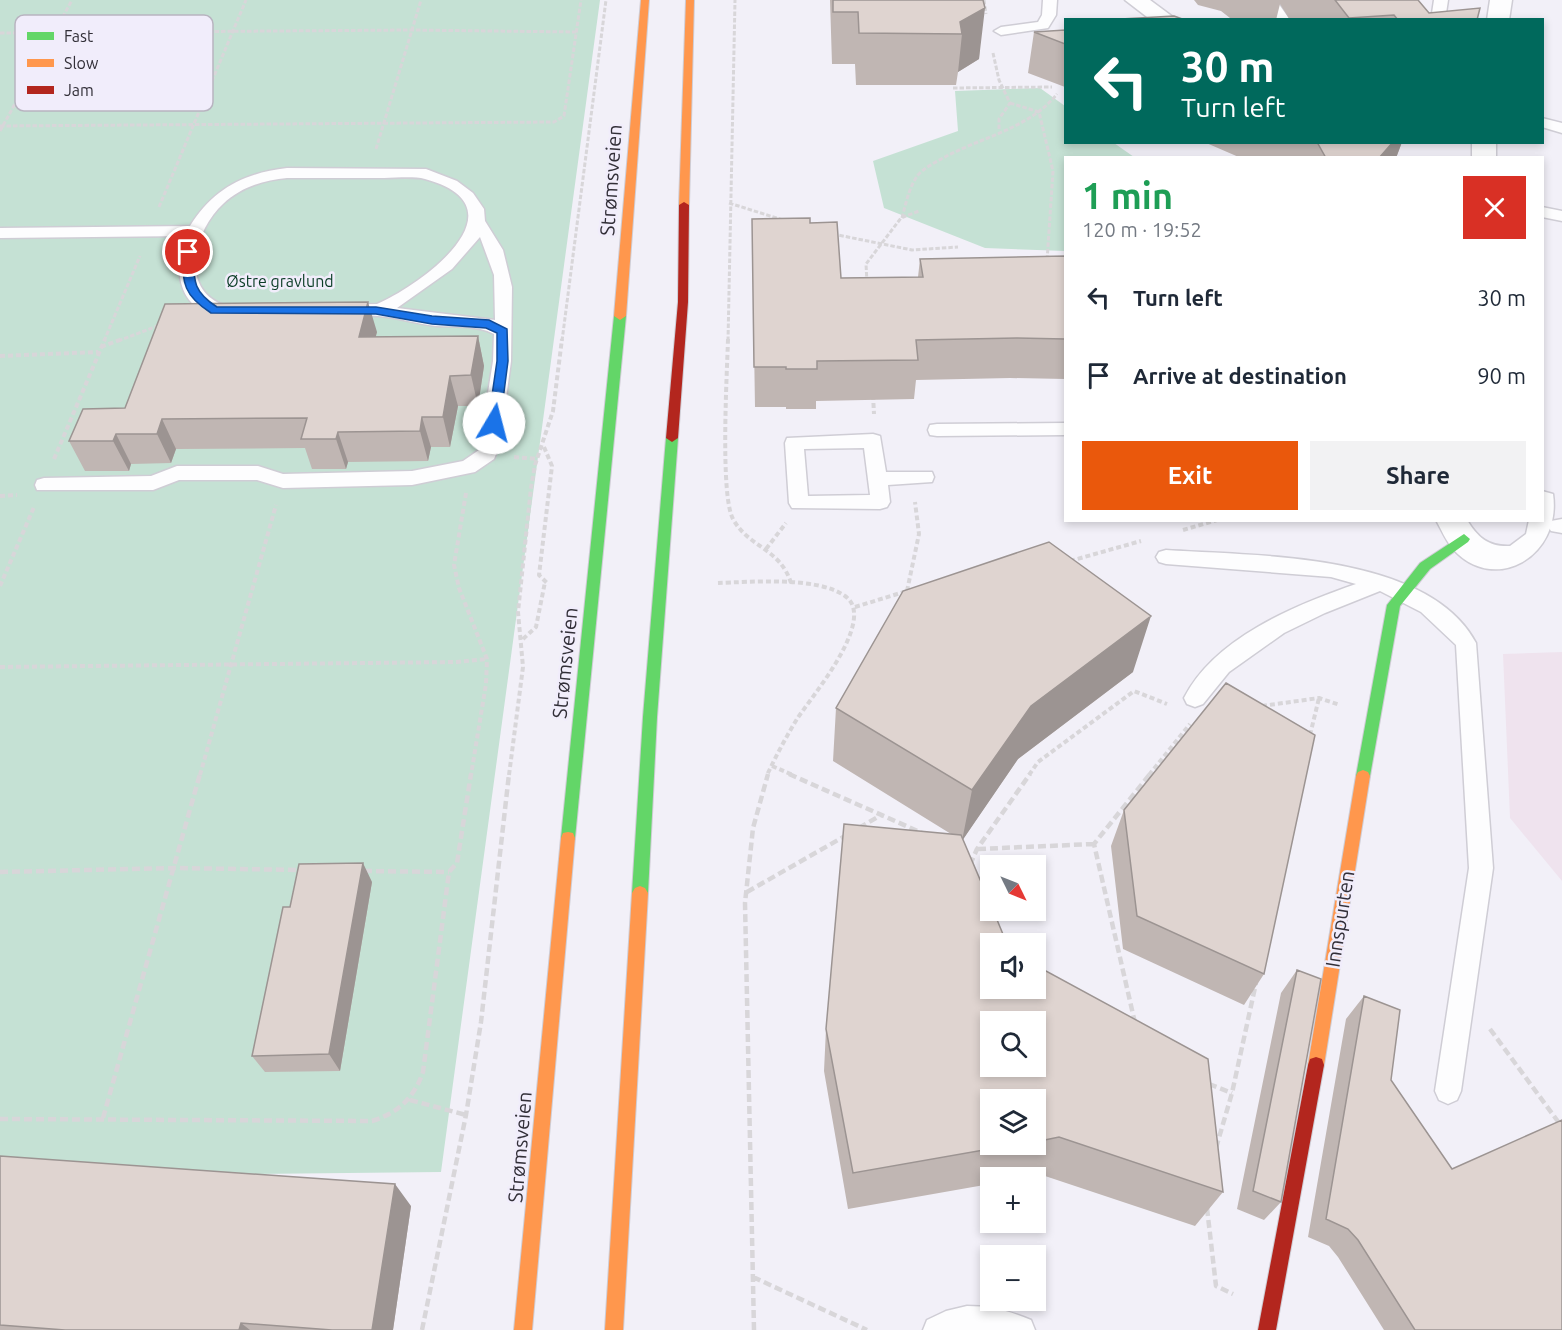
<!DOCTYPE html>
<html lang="en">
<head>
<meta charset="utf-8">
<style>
	:root { --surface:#fff; --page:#f2f2f3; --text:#1f2937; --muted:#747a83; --accent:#ea580c }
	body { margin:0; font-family:Ubuntu,sans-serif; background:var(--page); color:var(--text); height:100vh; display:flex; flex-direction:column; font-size:22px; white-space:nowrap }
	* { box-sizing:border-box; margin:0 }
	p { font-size:20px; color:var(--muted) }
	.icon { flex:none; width:33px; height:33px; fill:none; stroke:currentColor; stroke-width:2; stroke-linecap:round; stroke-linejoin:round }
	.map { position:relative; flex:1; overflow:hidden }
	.sheet { position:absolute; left:1064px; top:156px; width:480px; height:366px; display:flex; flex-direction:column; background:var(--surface); border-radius:0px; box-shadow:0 3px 9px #0003 }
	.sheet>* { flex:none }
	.hud { position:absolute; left:1064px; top:18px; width:480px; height:126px; border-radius:0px; box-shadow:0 3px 9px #0003; background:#00695c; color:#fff; overflow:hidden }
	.needle { width:39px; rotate:133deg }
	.fabs { position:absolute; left:980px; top:855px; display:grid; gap:12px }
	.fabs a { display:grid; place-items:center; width:66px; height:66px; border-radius:0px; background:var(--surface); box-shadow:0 3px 9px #0003; font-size:30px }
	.pin { position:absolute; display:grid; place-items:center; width:51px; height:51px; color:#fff; margin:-26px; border:3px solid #fff; border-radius:50%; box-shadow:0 2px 6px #0007 }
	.me { position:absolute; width:66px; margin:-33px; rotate:8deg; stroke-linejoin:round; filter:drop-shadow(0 0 4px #0008) }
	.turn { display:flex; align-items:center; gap:21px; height:126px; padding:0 18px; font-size:27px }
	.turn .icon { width:78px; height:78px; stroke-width:2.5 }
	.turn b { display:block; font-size:42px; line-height:51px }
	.round { display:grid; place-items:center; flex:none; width:63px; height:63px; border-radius:0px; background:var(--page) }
	.headline { display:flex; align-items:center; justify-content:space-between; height:102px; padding:0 18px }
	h1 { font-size:36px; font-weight:600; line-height:45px; color:#1e9e55 }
	.button { display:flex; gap:12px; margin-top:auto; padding:12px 18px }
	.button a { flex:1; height:69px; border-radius:0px; background:var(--accent); color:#fff; font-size:24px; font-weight:600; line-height:69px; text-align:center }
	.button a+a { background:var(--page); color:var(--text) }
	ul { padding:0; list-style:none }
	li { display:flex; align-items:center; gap:18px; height:78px; padding:0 18px }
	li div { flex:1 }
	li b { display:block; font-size:22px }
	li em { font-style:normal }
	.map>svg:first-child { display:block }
	.education { fill:#efe3ee }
	.green { fill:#c5e1d4 }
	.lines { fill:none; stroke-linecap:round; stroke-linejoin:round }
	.lane-casing { stroke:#cfcdd5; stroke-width:3 }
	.street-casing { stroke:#cfcdd5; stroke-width:3 }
	.fast-casing { stroke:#cfcdd5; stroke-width:2 }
	.slow-casing { stroke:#cfcdd5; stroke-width:2 }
	.jam-casing { stroke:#cfcdd5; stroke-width:2 }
	.path-far2 { stroke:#d8d6d9; stroke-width:3; stroke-dasharray:4.5 2; stroke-linecap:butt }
	.path-far1 { stroke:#d8d6d9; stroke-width:4; stroke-dasharray:5 3; stroke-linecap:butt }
	.path { stroke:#d8d6d9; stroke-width:4.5; stroke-dasharray:8 4; stroke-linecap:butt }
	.lane { fill:#fdfdfe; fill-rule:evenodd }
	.street { fill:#fdfdfe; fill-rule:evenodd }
	.fast { fill:#63d668; fill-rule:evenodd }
	.slow { fill:#ff974d; fill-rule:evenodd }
	.jam { fill:#b3261e; fill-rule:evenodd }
	.wall { fill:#c0b6b3; fill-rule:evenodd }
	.shaded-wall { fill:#9c9492 }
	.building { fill:#dfd4d0; stroke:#9c9492; stroke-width:1.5; fill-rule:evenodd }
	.route { fill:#1a73e8; stroke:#114b97; stroke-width:1.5 }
	.labels { text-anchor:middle; stroke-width:5; stroke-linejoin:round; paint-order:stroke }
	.far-park-label { font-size:16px; fill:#0b3d26; stroke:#f1edfb }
	.street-label { font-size:20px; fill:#322f38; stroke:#f1edfb }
	.key { fill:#f1edfb; stroke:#b8b4c0; stroke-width:1.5 }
	.key-label { font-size:16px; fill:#322f38 }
</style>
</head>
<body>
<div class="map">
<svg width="1562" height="1330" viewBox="0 0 1562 1330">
	<rect width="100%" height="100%" fill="#f2f0f8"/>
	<path class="education" d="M1562 652V881L1510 818 1503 654Z"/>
	<path class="green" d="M0 0H600L441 1172 0 1177Z
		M1040 88 1065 106V142L1114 143 1134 157 1065 158V251L985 248 884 208 873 161 958 131 955 91Z"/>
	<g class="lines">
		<defs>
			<path id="lane" d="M1043 0H1057L1056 15 1048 28 1001 35 994 31 1001 27 1038 22 1042 15Z
				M1262 0H1276L1290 20H1276Z
				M1434 0H1448L1445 20H1431Z
				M1542 118 1562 123V133L1542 127Z
				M287 168 426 169 457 181 473 193 484 209 485 221 503 250 512 287 511 361 500 444 494 459 475 472 412 485 283 488 257 480H179L153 490H37L35 485 37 480 44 478 151 476 177 466H258L283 474 412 471 463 461 479 450 493 361 494 334C477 325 455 327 436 326 416 324 397 317 378 316 337 313 233 328 201 310 175 295 176 260 186 236L0 238V228L190 226C213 189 244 173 287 168ZM287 178C319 178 351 178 384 178 396 178 413 176 425 179 527 207 423 284 377 304L226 306C178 290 194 231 223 204 241 187 264 180 287 178ZM480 237 494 275 495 320 397 308 452 269Z
				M1542 207 1562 211V221L1542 217Z
				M1065 423V435L937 436 930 435 928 430 930 425 937 424Z
				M873 434 880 436 886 472H932L934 477 932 482 888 485 890 502 887 507 880 509 792 508 789 503 785 443 787 438ZM864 448 870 495 808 496 804 449Z
				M1562 519V533L1551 531 1548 526 1551 521Z
				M1166 550C1254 556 1428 552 1476 643L1493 868 1461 1091 1457 1100 1448 1104 1439 1100 1435 1091 1469 868 1456 645 1421 612 1380 591 1325 613 1284 633 1229 672 1203 704 1195 707 1187 704 1184 698C1215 637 1296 605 1356 584L1331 577 1166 564 1159 562 1156 557 1159 552Z
				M967 1306C990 1306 1010 1311 1031 1320L1035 1330H923L927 1320 946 1311Z"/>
			<path id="street" d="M1125 0H1150L1177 20H1151Z
				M1490 0H1512L1509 20H1487Z
				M1472 142H1496V158H1472Z
				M1542 491 1553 494C1562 557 1494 595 1453 549 1446 541 1441 529 1436 520H1467C1478 538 1489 547 1510 546L1526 534 1529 520H1542Z"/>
			<path id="fast" d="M620 312 626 316 575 838 573 843 568 844 563 843 561 838 614 316Z
				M672 434 678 438 657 717 648 893 645 898 640 900 635 898 632 893 643 717 666 438Z
				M1464 534 1470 539 1468 542 1430 569 1400 606 1370 776 1368 780 1363 782 1358 780 1356 776 1387 605 1420 563Z"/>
			<path id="slow" d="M641 0H649L626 316 620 320 614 316Z
				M686 0H694L689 205 684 208 679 205Z
				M1363 770 1368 772 1370 776 1324 1065 1322 1071 1316 1073 1310 1071 1308 1065 1356 776 1358 772Z
				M568 832 573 833 575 838 532 1330H514L561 838 563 833Z
				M640 886 645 888 648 893 623 1330H605L632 893 635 888Z"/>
			<path id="jam" d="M684 202 689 205 688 302 678 438 672 442 666 438 678 302 679 205Z
				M1316 1057 1322 1059 1324 1065 1276 1330H1258L1308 1065 1310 1059Z"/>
		</defs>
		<use href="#lane" class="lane-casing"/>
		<use href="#street" class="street-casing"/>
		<use href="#fast" class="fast-casing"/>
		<use href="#slow" class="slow-casing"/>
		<use href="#jam" class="jam-casing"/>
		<path class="path-far2" d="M984 0 986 14
			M0 33 411 30 576 32
			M993 53 999 80 1010 103 999 119V131
			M953 88 1052 87
			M1010 103 1039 112 1053 171 1047 261
			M0 126 554 122 564 116 581 0
			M0 131 72 0
			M376 149 421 0
			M729 203 783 220
			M159 207 246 0
			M902 218C906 203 909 187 918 175 925 167 936 162 945 157 982 137 1030 128 1057 94
			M833 234 912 250 958 247
			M867 283 866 264 901 218 919 211
			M104 341 140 256
			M118 341 160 325
			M562 341 606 0
			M728 341 735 0"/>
		<path class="path-far1" d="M728 339C727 374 720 495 733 519 749 548 780 548 791 583
			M101 347 122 339
			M0 356 98 352
			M873 395 874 414
			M544 447 552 466 539 575 547 583
			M514 457 538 459
			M54 459 105 339
			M466 493 454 565 459 588 487 659 486 684 471 775
			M0 496 17 495
			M1183 530 1217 520
			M766 549 786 523
			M1070 561 1141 541
			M718 583C751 582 817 576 845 596 878 619 812 696 797 719 786 737 776 756 767 775
			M0 586 34 507
			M907 591 919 534 915 502
			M855 607 907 591
			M523 639 536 627 545 582
			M0 667 457 662 487 659
			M1262 706 1319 698 1340 705
			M1310 735 1319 698
			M772 766 793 775
			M200 775 276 505
			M509 775 523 667 518 612 531 488 535 465 553 411 562 339
			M1029 775 1038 762 1134 691 1167 704
			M1149 775 1190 724"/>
		<path class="path" d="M789 774 922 833
			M859 828 881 815
			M978 849 1094 844
			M970 865 977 849 1030 774
			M364 871 449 872
			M0 872 175 868 302 870
			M747 892 845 836
			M1135 1023 1094 844 1150 774
			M1490 1029 1562 1127
			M1209 1084 1232 1093
			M410 1100 466 1115
			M103 1118 200 774
			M0 1119 372 1121C398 1113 414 1098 423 1072L449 872 457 863 471 774
			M1216 1148 1232 1093 1256 983
			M1207 1208 1216 1286 1233 1294
			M753 1277 867 1330
			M422 1330 466 1115 481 1022 509 774
			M754 1330 745 903 753 828 768 774"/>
		<use href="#lane" class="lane"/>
		<use href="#street" class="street"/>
		<use href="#fast" class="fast"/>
		<use href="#slow" class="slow"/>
		<use href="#jam" class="jam"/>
	</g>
	<path class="wall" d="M830 0H983L979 59 958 72 956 85H856L855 64H832Z
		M1194 0H1418L1429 13 1477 20H1290L1280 4 1276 20H1235L1230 18 1221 11 1198 5Z
		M1065 30V87L1028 73 1034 32Z
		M1204 142H1402L1396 158H1241Z
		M752 219 810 223 841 278 918 277 920 259 1065 256V379L1010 378 916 380 914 399 816 401V409H786V407H755Z
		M377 332 375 337 478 336 484 366 478 406H458L450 447H431L428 461 348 462 346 469H312L305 448 176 449 171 463 131 464 129 471H85L69 441 125 408Z
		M1133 672 1018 759 963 839 990 944 1223 1192 1195 1226 1042 1175 1026 1178H990V1184L848 1209 824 1071 826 1029 951 834 833 761 836 708ZM1035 1100V1144H990Z
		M1124 810 1264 974 1244 1005 1123 949 1111 846Z
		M372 882 340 1071 265 1072 252 1056Z
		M1297 970 1281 1202 1264 1220 1237 1209 1281 993Z
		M1364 996 1391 1080 1562 1330H1384L1338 1257 1329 1246 1308 1237 1346 1019Z
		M0 1156 411 1206 393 1330H0Z"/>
	<path class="shaded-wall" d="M985 8 979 59 958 72 962 34 960 22Z
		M1393 142H1402L1396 158H1379Z
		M368 302 377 332 368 367 359 337Z
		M478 336 484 366 478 406 471 375Z
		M450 376 458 406 450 447 443 417Z
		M422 417 431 447 428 461 420 431Z
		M162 419 176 449 171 463 157 434Z
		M338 432 348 462 346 469 336 439Z
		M116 434 131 464 129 471 113 441Z
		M1151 616 1133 672 1018 759 962 841 972 790 1031 706Z
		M363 863 372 882 340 1071 329 1054Z
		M395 1184 411 1206 393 1330H372Z
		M241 1323 250 1330H239Z"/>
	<path class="building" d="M833 0H983L985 8 960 22 962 34 859 33 858 12H833Z
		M1335 0H1418L1429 13 1480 8 1477 20H1398L1394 15 1349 18Z
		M1174 16 1185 20H1120L1121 19Z
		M1065 30V44L1034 32Z
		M1317 142H1393L1379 158H1326Z
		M810 218V223L837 222 841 278 923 277 920 259 1065 256V339L1017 338 916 340 918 360 817 361V369H786V367H754L752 219Z
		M368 302 359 337 478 336 471 375 450 376 443 417H422L420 431 338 432 336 439H301L307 418 162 419 157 434H116L113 441H69L83 409 125 408 165 304Z
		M1049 542 1151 616 1031 706 972 790 836 708 903 591Z
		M1226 683 1315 735 1264 974 1137 916 1124 810Z
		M844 824 961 835 990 903V910H993L1007 944H990V988H1035V965L1208 1059 1223 1192 1059 1137 1035 1142V1100H990V1144H1018L853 1173 826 1029ZM990 1022H1035V1066H990Z
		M363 863 329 1054 252 1056 283 907H290L299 864Z
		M1297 970 1321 979 1281 1202 1253 1191Z
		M1364 996 1400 1010 1391 1080 1452 1169 1562 1120V1330H1415L1358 1240 1348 1229 1326 1219Z
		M0 1156 395 1184 372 1330H332L241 1323 239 1330H65L0 1325Z"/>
	<path class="route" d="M188 248 193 252C194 280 192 291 217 307H376L432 316 489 320 507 329 508 361 500 423 494 427 488 423 497 361V333L486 328 432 324 376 314 211 313C183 295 183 284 182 252Z"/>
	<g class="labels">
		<g class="far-park-label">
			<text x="280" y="287">Østre gravlund</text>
		</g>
		<g class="street-label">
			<text transform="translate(611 180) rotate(-86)" y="7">Strømsveien</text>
			<text transform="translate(565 663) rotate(-84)" y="7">Strømsveien</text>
			<text transform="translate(1340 919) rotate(-81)" y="7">Innspurten</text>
			<text transform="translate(520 1147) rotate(-85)" y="7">Strømsveien</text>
		</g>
	</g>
	<rect x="15" y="15" width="198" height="96" rx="9" class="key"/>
	<rect x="27" y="32" width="27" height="8" fill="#63d668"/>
	<rect x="27" y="59" width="27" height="8" fill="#ff974d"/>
	<rect x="27" y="86" width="27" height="8" fill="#b3261e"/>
	<g class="key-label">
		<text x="64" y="42">Fast</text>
		<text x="64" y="69">Slow</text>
		<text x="64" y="96">Jam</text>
	</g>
</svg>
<div class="fabs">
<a><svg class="needle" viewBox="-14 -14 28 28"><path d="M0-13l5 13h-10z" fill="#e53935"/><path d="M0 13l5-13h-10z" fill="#747a83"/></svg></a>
<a><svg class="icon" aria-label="sound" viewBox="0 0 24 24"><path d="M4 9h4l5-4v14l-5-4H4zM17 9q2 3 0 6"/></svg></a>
<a><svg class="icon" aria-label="search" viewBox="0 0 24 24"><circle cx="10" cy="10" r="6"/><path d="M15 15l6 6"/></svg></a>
<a><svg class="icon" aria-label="layers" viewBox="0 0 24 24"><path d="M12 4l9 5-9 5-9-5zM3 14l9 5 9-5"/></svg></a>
<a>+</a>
<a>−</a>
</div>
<div class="pin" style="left:188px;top:252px;background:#d93025"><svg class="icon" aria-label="arrive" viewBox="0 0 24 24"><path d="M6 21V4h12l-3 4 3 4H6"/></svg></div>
<svg class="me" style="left:494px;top:423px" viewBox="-20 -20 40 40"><circle r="19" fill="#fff"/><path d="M0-13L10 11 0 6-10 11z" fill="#1a73e8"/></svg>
<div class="hud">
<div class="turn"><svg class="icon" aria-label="left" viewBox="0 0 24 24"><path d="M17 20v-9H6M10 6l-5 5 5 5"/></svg><div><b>30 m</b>Turn left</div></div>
</div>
<section class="sheet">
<div class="headline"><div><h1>1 min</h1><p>120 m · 19:52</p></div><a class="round" style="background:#d93025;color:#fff"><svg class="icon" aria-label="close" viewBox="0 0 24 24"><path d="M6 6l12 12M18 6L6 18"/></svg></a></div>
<ul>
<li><svg class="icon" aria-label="left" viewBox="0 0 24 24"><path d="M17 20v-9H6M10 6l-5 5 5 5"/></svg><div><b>Turn left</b></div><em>30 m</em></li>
<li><svg class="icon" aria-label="arrive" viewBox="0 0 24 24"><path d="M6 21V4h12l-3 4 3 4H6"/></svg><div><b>Arrive at destination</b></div><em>90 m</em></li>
</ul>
<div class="button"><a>Exit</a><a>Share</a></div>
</section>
</div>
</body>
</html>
